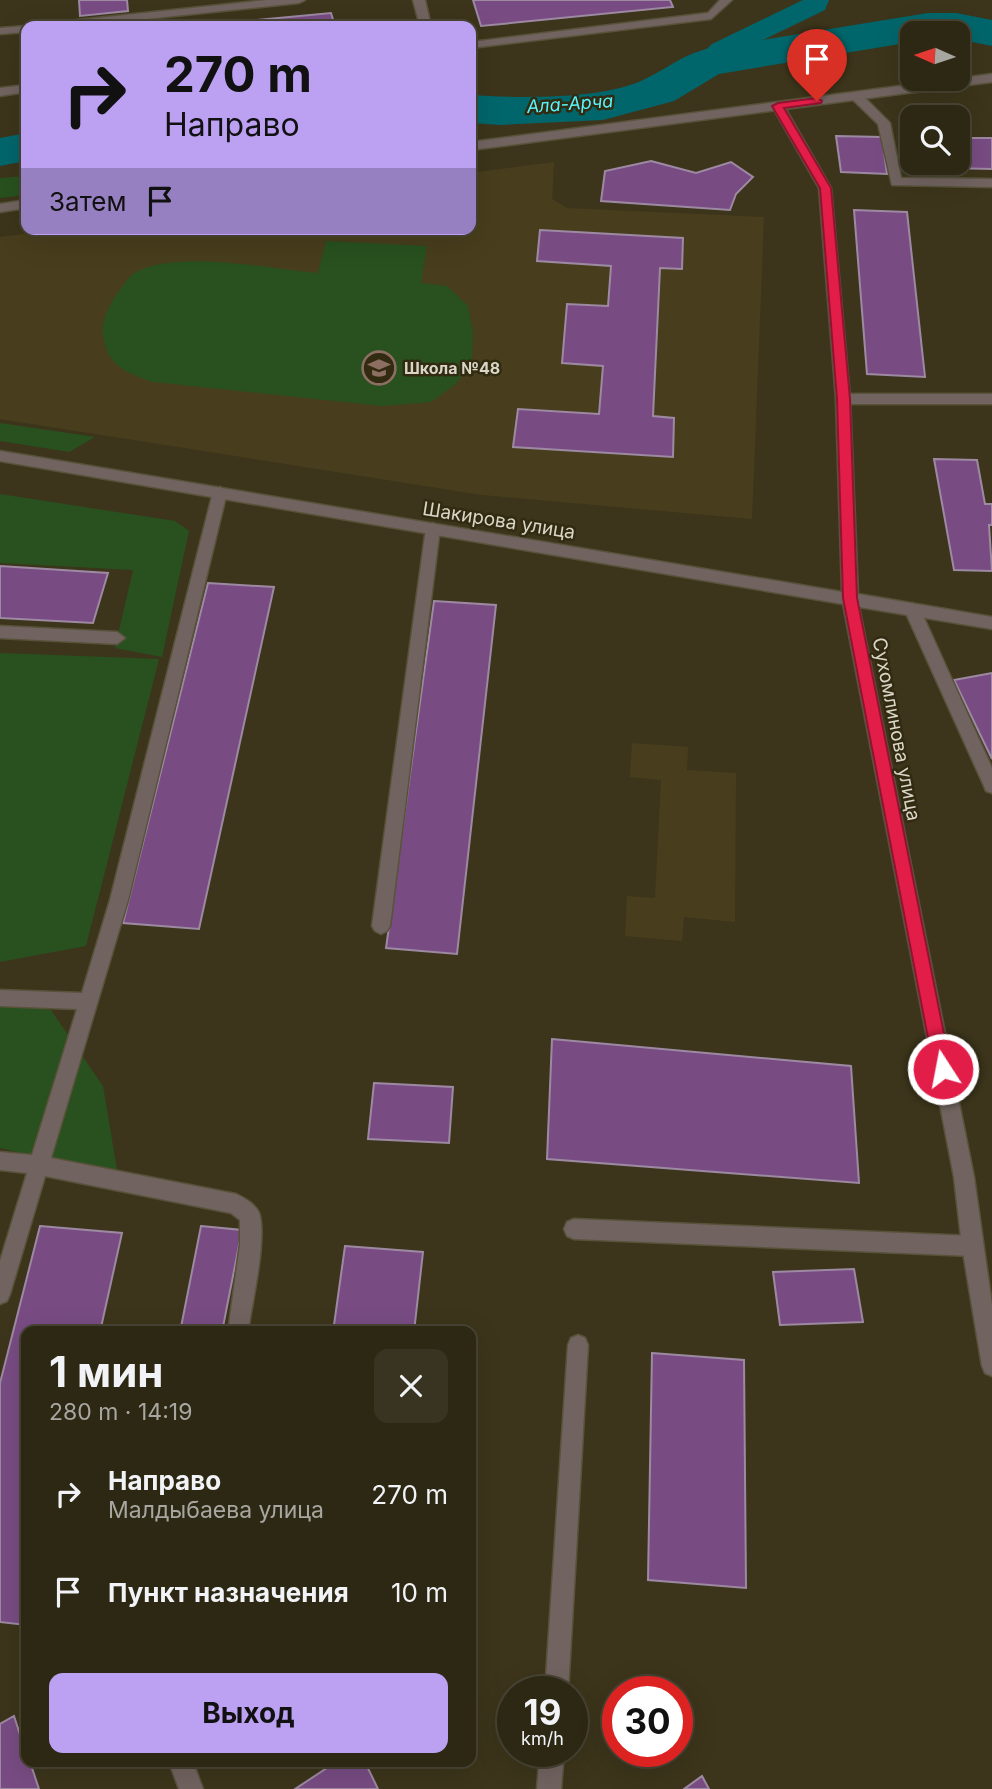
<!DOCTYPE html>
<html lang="ru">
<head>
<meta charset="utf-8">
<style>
	:root { --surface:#2d2814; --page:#393422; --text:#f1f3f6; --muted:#a7a6a0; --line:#484434; --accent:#bca0f2 }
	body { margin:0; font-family:Inter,sans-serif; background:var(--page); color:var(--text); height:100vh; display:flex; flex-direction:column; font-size:26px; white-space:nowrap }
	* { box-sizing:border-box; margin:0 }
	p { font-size:23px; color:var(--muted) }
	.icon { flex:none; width:38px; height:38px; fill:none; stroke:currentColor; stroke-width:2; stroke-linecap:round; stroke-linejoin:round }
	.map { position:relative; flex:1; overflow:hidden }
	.sheet { position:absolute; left:21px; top:1326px; width:455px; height:441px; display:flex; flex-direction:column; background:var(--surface); border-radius:14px; box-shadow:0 7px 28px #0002,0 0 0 2px var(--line) }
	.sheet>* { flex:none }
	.hud { position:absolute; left:21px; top:21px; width:455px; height:214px; border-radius:14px; box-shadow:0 7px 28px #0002,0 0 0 2px var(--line); background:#bca0f2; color:#111; overflow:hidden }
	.needle { width:46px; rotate:273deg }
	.buttons { position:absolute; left:900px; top:21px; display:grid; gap:14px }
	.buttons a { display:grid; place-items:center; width:70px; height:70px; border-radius:14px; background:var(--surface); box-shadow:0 7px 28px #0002,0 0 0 2px var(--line); font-size:35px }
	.speed { position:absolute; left:497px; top:1676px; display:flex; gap:14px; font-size:35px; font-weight:700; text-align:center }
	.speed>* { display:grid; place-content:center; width:91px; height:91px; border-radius:50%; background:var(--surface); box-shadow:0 7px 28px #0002,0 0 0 2px var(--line); line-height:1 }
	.speed small { font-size:18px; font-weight:400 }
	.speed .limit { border:10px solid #d22; background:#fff; color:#111 }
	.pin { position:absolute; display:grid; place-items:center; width:60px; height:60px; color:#fff; margin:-72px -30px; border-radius:50% 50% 50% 0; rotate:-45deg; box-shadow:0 0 7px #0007 }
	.pin .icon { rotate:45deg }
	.me { position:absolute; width:77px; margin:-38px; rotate:349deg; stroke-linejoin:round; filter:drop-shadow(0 0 5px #0008) }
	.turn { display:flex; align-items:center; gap:24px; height:147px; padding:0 28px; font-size:32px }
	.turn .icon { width:91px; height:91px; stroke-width:2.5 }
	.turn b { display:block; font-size:49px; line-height:60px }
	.then { display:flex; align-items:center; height:66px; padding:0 28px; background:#0003; gap:14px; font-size:26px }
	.round { display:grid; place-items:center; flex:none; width:74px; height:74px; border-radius:14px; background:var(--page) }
	.head { display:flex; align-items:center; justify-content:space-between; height:119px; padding:0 28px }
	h1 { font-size:42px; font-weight:700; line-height:52px }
	.cta { display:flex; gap:14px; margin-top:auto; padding:14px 28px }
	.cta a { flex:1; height:80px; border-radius:14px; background:var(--accent); color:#111; font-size:28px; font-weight:700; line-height:80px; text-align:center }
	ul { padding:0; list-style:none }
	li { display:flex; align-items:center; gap:21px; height:98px; padding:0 28px }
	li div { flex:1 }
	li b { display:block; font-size:26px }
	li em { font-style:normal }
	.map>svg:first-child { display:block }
	.built { fill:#483e1d }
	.green { fill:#28511f }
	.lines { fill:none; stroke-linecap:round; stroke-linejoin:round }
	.canal { fill:#00666b; fill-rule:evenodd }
	.river { fill:#00666b; fill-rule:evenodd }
	.building { fill:#784c83; stroke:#9d89a2; stroke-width:2 }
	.service-casing { stroke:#58523a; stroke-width:3 }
	.minor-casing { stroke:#58523a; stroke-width:3 }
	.tertiary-casing { stroke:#58523a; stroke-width:3 }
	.service { fill:#716360; fill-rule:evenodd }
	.minor { fill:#716360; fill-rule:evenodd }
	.tertiary { fill:#716360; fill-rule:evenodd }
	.route { fill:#e11d48; stroke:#92132f; stroke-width:2 }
	.labels { text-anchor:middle; stroke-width:5; stroke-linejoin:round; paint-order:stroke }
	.far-poi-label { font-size:16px; font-weight:bold; fill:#dad6c7; stroke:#322b11; text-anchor:start }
	.far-water-label { font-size:18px; font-style:italic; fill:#58f4fd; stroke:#322b11 }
	.street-label { font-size:19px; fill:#dad6c7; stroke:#322b11 }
</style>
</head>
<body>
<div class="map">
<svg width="992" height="1789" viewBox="0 0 992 1789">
	<rect width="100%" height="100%" fill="#3c351b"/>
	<path class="built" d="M554 162 552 199 567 208 764 217 752 519 482 495 0 419V237L62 229H471V173Z
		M632 743 688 747 687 770 736 773 735 922 684 917 682 941 625 936 627 896 655 898 661 780 630 777Z"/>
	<path class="green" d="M26 176V195L0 198V178Z
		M326 241 427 246 421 283 447 286 468 306 473 332 472 362 456 384 431 402 382 406 153 382C125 372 108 367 103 335 101 322 109 306 116 295 121 289 127 279 133 274 173 248 270 269 318 273Z
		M0 423 95 437 69 452 0 441Z
		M0 494 175 521 189 531 162 657 115 648 133 570 0 563Z
		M0 653 159 659 86 946 0 962Z
		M0 1004 51 1010 103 1086 118 1176 0 1148Z"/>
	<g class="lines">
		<path class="canal" d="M803 0H829L825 10 730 56 715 69 706 71 697 69 693 63 712 44Z"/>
		<path class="river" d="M928 13H956L992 20V46L957 39V33H912V42L719 74 674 101 603 120 500 125 471 123V95C517 98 601 100 643 80 665 70 682 55 706 49Z
			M26 133V161L0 166V138Z"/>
	</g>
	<path class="building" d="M79 0H127L128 11 80 16Z
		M473 0H670L673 7 481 26Z
		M331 13 335 26H195Z
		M836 136 882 137 887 174 841 172Z
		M899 137H912V163H957V138H992V169L905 167Z
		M651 161 696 173 731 162 753 177 736 194 730 210 601 201 605 171Z
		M854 210 907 212 925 377 867 374Z
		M540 230 683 238 682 269 660 268 653 416 674 418 673 457 513 447 518 409 599 414 603 366 562 363 567 304 608 306 611 266 537 261Z
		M934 459 977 460 985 504H992V525H989L992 571 954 570Z
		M0 566 108 573 93 623 0 618Z
		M208 583 274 587 199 929 123 923Z
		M434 601 496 605 457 954 386 948Z
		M992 673V759L954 680Z
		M552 1039 851 1066 859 1183 547 1159Z
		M374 1083 453 1087 449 1143 368 1139Z
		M40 1226 122 1233 100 1332H26V1625L0 1622V1383Z
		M201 1226 242 1230 222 1332H180Z
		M345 1246 423 1252 414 1332H333Z
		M854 1269 863 1322 780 1325 773 1272Z
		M652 1353 744 1360 746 1588 648 1580Z
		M14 1716 26 1753V1762H30L39 1789H0V1724Z
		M336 1762H365L378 1789H295Z
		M702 1776 709 1789H684Z"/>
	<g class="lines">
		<defs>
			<path id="service" d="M267 0H305L299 3 79 26H43L49 23Z
				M26 26V32L0 34V28L26 26H29Z
				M852 93H860L890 123 901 178 992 179V187L892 185 878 124 852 99Z
				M843 394H992V404H843L836 399Z
				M220 487 227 492 128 900 51 1158 236 1194C245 1198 258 1206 260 1216 266 1245 252 1301 248 1332H228L240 1244V1220L231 1213 45 1176 10 1294 7 1301 0 1304V1261L27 1173 0 1170V1152L32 1155 77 1009 0 1006V990L82 993 110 900 213 492Z
				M433 523 440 528 390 926 387 931 381 934 375 931 372 926 426 528Z
				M912 603 920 609 992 768V793L986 791 984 786 904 609Z
				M0 626 117 632 125 638 117 644 0 638Z
				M574 1219 972 1236 979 1239 982 1246 979 1253 972 1256 574 1239 567 1236 564 1229 567 1222Z
				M578 1335 585 1338 588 1345 568 1692H545L568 1345 571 1338Z
				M540 1752H564L561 1789H537Z
				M169 1762H193L203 1789H179Z"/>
			<path id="minor" d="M413 0H425L431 26H420Z
				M720 0H732L711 19 471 48V42L708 13Z
				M26 85V92L0 96V88Z
				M774 103 784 106 831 188 850 399 858 594 992 617V629L859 607 974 1177 992 1305V1376L985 1373 982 1366 962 1246 954 1177 843 604 0 461V451L842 592 836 399 819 188 772 106Z"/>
			<path id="tertiary" d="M992 74V82L471 150V142Z
				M26 200V208L0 212V204Z"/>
		</defs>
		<use href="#service" class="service-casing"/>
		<use href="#minor" class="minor-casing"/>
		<use href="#tertiary" class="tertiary-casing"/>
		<use href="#service" class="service"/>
		<use href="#minor" class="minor"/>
		<use href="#tertiary" class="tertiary"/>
	</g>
	<path class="route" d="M817 98 822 101 821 103 784 108 831 188 850 399 857 598 951 1069 949 1075 943 1077 937 1075 934 1069 843 598 837 399 820 188 772 106 778 103Z"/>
	<defs>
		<symbol id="school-ring" viewBox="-11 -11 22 22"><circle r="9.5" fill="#322b11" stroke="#8d6e63" stroke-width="1.5"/><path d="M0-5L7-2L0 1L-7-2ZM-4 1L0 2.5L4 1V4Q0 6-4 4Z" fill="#8d6e63"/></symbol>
	</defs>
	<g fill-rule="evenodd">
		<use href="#school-ring" x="360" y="349" width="38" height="38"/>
	</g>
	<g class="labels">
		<g class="far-poi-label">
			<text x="404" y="374">Школа №48</text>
		</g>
		<g class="far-water-label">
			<text transform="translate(570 104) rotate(-4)" y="6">Ала-Арча</text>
		</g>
		<g class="street-label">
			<text transform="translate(499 520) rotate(9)" y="7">Шакирова улица</text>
			<text transform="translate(897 729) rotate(79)" y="7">Сухомлинова улица</text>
		</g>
	</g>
</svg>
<div class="buttons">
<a><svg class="needle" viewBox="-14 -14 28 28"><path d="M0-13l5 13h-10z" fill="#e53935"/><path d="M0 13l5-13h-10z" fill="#a7a6a0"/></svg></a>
<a><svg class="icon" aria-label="search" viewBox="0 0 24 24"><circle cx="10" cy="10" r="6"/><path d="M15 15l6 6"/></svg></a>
</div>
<div class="speed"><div>19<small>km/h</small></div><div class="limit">30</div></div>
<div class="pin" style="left:817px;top:101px;background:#d93025"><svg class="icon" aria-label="arrive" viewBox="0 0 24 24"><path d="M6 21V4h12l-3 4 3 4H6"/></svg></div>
<svg class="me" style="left:943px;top:1069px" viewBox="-20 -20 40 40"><circle r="17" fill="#e11d48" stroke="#fff" stroke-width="3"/><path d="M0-11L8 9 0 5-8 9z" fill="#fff"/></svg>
<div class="hud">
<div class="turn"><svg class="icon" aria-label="right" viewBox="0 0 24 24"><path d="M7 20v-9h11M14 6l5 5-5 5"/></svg><div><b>270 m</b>Направо</div></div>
<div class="then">Затем<svg class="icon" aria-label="arrive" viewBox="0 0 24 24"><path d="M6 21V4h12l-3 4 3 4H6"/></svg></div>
</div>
<section class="sheet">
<div class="head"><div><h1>1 мин</h1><p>280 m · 14:19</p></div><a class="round"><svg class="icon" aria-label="close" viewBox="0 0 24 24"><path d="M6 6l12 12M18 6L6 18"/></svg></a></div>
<ul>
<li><svg class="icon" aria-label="right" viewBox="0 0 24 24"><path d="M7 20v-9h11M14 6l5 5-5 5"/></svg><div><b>Направо</b><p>Малдыбаева улица</p></div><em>270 m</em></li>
<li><svg class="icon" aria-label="arrive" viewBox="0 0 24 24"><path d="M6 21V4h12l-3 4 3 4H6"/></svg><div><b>Пункт назначения</b></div><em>10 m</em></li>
</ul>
<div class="cta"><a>Выход</a></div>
</section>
</div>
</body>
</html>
